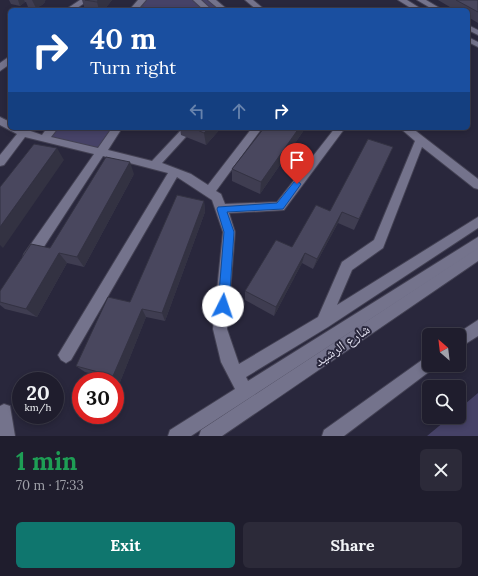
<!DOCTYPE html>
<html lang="en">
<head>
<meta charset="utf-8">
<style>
	:root { --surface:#1f1d2d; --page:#2c2a39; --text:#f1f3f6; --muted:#a1a2aa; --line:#3c3b49; --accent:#0f766e }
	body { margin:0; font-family:Lora,"Noto Naskh Arabic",serif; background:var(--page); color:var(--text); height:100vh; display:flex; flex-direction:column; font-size:15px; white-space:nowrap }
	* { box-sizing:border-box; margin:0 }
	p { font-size:13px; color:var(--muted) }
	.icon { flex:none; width:22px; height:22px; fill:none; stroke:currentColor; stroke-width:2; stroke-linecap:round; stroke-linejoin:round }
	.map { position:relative; height:436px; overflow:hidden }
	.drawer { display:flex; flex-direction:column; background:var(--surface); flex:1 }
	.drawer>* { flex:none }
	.hud { position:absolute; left:8px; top:8px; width:462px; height:122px; border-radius:6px; box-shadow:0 2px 6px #0003,0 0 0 1px var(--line); background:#1a4fa0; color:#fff; overflow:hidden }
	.needle { width:26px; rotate:332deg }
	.buttons { position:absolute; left:422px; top:328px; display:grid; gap:8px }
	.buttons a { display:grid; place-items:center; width:44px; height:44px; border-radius:6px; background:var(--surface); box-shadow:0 2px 6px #0003,0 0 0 1px var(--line); font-size:20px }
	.speed { position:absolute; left:12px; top:372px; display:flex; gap:8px; font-size:20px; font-weight:700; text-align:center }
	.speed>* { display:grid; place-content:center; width:52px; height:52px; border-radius:50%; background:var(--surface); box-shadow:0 2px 6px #0003,0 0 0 1px var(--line); line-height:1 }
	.speed small { font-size:10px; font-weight:400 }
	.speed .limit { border:6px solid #d22; background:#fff; color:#111 }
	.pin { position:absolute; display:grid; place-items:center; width:34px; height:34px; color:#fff; margin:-41px -17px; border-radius:50% 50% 50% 0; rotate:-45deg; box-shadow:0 0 4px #0007 }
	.pin .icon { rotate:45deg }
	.me { position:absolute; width:44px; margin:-22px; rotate:4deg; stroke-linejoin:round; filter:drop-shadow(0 0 3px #0008) }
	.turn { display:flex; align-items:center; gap:14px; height:84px; padding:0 16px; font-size:18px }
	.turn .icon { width:52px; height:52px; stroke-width:2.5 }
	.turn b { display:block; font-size:28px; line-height:34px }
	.lanes { display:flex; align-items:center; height:38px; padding:0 16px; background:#0003; justify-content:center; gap:20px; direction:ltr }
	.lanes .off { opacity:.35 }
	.round { display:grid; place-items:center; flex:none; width:42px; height:42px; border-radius:6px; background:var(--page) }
	.overview { display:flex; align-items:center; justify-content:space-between; height:68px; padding:0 16px }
	h1 { font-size:24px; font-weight:700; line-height:30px; color:#1e9e55 }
	.cta { display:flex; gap:8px; margin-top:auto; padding:8px 16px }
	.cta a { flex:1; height:46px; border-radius:6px; background:var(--accent); color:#fff; font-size:16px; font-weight:700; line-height:46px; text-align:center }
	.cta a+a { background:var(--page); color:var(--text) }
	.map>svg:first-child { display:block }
	.green { fill:#464267 }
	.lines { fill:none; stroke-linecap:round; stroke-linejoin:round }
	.street-casing { stroke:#434153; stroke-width:2 }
	.secondary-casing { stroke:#434153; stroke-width:2 }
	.street { fill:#74738c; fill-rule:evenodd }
	.secondary { fill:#74738c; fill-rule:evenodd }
	.wall { fill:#3f3d51 }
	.shaded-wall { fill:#333242 }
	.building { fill:#49475e; stroke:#333242 }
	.route { fill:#1a73e8; stroke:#114b97 }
	.labels { text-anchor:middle; stroke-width:4; stroke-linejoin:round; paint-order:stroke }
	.near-street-label { font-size:14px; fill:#e0dfee; stroke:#29273c }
</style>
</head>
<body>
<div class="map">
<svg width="478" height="436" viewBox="0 0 478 436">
	<rect width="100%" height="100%" fill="#29273c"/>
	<path class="green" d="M142 0H212L224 10H149L135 8Z
		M53 128H117L101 152 44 139Z
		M478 393V436H427L450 417H459V409Z"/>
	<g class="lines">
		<defs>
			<path id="street" d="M80 0H89L74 10H65Z
				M138 0H146L140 7 153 10H132L131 8Z
				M193 0H201L212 10H204Z
				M208 0H216L228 10H220Z
				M245 0H253L265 10H257Z
				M10 56V64L0 71V63Z
				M0 117 10 122V128H22L42 135 47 128H58L51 137 98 148 112 128H122L108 150 152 161 183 128H194L162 163 191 174 208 185 252 128H262L216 191 221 194 225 204 277 202 335 128H345L284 210 229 213 235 232 227 329 239 364 318 317 342 262 374 240 415 141 400 128H412L478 179V189L474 188 422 147 383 248 352 270 337 305 478 217V228L328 327 246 377 248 381 478 237V249L191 436H168L170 430 235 389 221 362 213 329 223 232 212 200 177 177 71 360 66 363 61 360 58 355 61 350 168 173 103 156 34 262 29 264 24 262 23 258 24 254 94 154 25 137 4 165 0 166V155L17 134 0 125Z
				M4 404 10 406 15 436H0V406Z"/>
			<path id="secondary" d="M398 0H407L423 10H414Z
				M417 0H426L443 10H434Z
				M468 25 478 30V35L468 30Z
				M468 37 478 42V47L468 42Z
				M478 248V261L222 436H199L201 430Z
				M478 320V336L459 348V335H455Z
				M429 355V365H436L434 368 344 436H322L324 430Z"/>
		</defs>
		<use href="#street" class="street-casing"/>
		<use href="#secondary" class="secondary-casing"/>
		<use href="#street" class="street"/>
		<use href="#secondary" class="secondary"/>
	</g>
	<path class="wall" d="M9 0H46L44 1 45 2 42 5 36 8 28 7 26 2H25L20 6 11 4Z
		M82 0H112L104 10H85Z
		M438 0H478V23L468 17V10H455Z
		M180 128H221L206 145 181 135Z
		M264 128H313L311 131 304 130 260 194 232 181V169Z
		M393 147 354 230 338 223 313 269 302 263 274 316 245 300V291L330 211Z
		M134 174 84 267 67 263 37 317 5 309 0 305V291Z
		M204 201 205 212 165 321 146 317 120 382 85 372 76 366 130 302Z"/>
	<path class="shaded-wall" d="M18 0H24L25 2 20 6Z
		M32 0H46L44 1 45 2 42 5 36 8Z
		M98 0H112L104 10H99L97 2Z
		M209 128H221L206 145 204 133Z
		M299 128H304V130L260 194 261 182Z
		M57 148 64 160 3 248 0 245V227Z
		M130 162 134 174 84 267 77 257Z
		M204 201 205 212 165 321 162 313Z
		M342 212 338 223 313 269 317 259Z
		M59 253 67 263 37 317 26 309Z
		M305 253 302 263 274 316 276 307Z
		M142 309 146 317 120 382 113 376Z"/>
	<path class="building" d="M85 0H98L97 2Z
		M456 0H478V12Z
		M126 8 136 10H124Z
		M193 128H209L204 133Z
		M264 128H299L261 182 232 169Z
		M368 139 393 147 359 219 342 212 317 259 305 253 276 307 245 291 276 240 292 247 316 205 330 211Z
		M34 144 57 148 0 227V187Z
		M106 157 130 162 77 257 59 253 26 309 0 302V291L31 244 50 248Z
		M177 195 204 201 162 313 142 309 113 376 76 366 108 297 130 302Z"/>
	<path class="route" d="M297 181 301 184 283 209 227 212 234 232 229 306 227 310 223 312 220 310 218 306 224 232 217 209 218 207 277 203 294 182Z"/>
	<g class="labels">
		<g class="near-street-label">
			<text transform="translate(342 345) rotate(-34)" y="5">شارع الرشيد</text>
		</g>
	</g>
</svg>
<div class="buttons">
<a><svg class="needle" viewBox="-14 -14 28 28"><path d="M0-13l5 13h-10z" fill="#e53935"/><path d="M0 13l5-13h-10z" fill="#a1a2aa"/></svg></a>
<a><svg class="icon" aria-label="search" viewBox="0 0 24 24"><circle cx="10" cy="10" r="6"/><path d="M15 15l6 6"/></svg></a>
</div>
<div class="speed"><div>20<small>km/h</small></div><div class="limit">30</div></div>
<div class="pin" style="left:297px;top:184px;background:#d93025"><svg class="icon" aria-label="arrive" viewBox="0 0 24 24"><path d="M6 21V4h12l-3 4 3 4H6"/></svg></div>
<svg class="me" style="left:223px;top:306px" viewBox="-20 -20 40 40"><circle r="19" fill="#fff"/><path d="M0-13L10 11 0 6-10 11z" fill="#1a73e8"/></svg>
<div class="hud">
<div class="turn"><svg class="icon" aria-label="right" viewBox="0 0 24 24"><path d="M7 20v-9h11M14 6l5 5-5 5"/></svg><div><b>40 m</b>Turn right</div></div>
<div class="lanes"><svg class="icon off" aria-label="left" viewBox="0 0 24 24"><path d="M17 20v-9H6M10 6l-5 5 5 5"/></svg><svg class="icon off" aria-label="ahead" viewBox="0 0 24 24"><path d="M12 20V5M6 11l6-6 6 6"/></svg><svg class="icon" aria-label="right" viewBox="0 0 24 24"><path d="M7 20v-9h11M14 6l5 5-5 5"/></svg></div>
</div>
</div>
<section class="drawer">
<div class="overview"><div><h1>1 min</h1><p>70 m · 17:33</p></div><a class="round"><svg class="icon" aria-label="close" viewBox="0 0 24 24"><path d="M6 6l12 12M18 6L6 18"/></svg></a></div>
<div class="cta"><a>Exit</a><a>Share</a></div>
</section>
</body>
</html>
